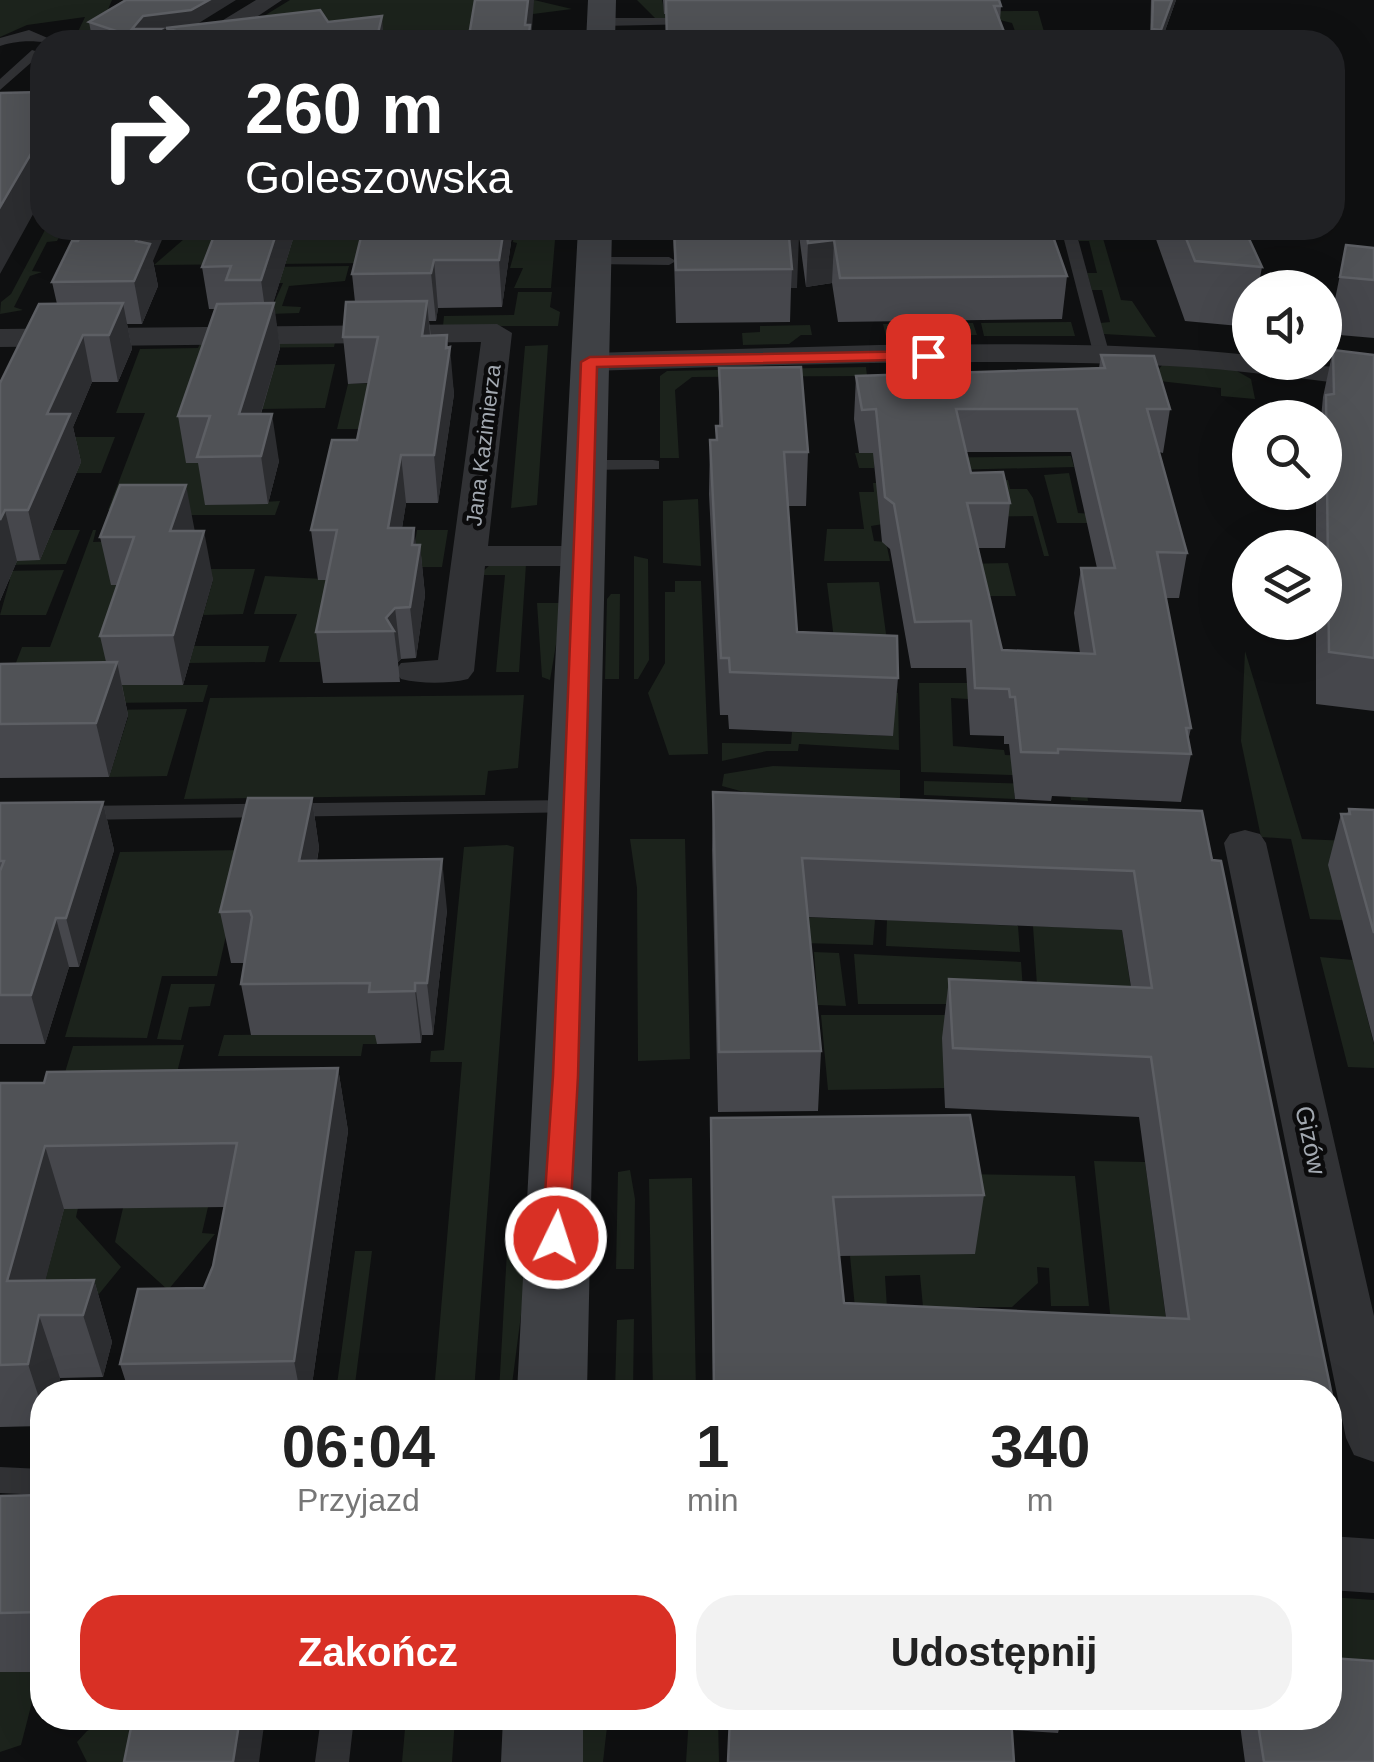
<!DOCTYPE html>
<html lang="pl">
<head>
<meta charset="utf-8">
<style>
	:root { --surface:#fff; --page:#f2f2f2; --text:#222; --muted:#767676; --accent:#d93025 }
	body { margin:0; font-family:Helvetica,sans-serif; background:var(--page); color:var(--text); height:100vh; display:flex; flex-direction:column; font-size:38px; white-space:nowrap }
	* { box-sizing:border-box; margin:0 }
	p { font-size:32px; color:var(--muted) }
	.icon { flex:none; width:55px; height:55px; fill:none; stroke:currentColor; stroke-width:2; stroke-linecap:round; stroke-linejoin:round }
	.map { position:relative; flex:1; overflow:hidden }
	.side { position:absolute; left:30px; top:1380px; width:1312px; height:350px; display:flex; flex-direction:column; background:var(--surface); border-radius:40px; box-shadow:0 10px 40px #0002 }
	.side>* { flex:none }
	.top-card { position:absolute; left:30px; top:30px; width:1315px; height:210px; border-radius:40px; box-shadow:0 10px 40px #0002; background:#202124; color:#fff; overflow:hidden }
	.controls { position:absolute; left:1232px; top:270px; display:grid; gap:20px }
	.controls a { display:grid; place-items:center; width:110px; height:110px; border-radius:50%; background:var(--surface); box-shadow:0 10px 40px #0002; font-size:50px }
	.pin { position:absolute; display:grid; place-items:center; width:85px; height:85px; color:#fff; margin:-42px; border-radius:20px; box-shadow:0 5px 15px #0006 }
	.me { position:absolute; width:110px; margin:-55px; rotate:4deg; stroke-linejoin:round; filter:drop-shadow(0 0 8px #0008) }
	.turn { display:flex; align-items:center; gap:35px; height:210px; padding:0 50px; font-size:45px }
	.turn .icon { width:130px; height:130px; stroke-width:2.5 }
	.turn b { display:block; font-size:70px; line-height:85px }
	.eta { display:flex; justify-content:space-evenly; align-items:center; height:170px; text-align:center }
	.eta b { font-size:60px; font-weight:600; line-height:70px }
	.cta { display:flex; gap:20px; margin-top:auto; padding:20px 50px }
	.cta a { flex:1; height:115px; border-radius:40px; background:var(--accent); color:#fff; font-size:40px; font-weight:600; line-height:115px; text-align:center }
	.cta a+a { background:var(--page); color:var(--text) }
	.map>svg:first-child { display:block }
	.green { fill:#1c231c }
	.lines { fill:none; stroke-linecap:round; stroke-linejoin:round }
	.lane { fill:#313235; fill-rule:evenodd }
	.street { fill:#313235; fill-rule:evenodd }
	.secondary { fill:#3f4145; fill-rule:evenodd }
	.wall { fill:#46474c; fill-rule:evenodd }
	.shaded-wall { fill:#2c2d30 }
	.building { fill:#505256; stroke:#5d5f64; stroke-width:2.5; fill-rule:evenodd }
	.route { fill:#d93025; stroke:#8d1f18; stroke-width:2.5 }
	.labels { text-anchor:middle; stroke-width:9; stroke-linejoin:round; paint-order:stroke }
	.far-street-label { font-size:22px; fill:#a2a8b0; stroke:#0b0b0c }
	.street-label { font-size:25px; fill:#a2a8b0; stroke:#0b0b0c }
</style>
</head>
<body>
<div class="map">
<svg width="1374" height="1762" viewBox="0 0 1374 1762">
	<rect width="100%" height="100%" fill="#0f1011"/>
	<path class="green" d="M0 0H112L94 42H73L85 17 27 25 0 37Z
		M290 0H534L572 9 533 14 476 42H420L421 37 415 38 417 33 221 42Z
		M637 0H662L665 13 1038 11 1047 42H1019L1012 23 1000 20 656 19Z
		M360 228H404L400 245 367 263 274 264 287 229 358 236Z
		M515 228H556L551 288H514L523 268H510L517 243 513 242Z
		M1100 228 1121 300 1132 301 1156 337 1104 334 1100 323 1110 322 1102 290H1092L1087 273H1097L1089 241H1079L1076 229Z
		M45 230H63L57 241 47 242 32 271 42 272 30 276 14 307 23 310 0 314 1 302 11 294Z
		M276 238 267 264 154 265 184 239Z
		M349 266 345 281 289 286 282 306 301 307 299 313 269 314 283 283H257L262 267Z
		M518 292H552L550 307 560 312 558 326H443L444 316 514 315Z
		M1071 322 1075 336H984L981 323Z
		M973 323 977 335 886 336 883 324Z
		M810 325 812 335H801L789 344 743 345 742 333 760 332V326Z
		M336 338 334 347 225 348 188 463 218 462 206 505 280 501 275 515H147L143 510H108L145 413H116L140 349 198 348 202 340Z
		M548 345 537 505 511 508 525 346Z
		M335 364 325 408 262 409 275 365Z
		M1163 364 1235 370 1251 379 1255 399 1221 396V388L1089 373 1091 367 1159 369Z
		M866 367 867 376 692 377 675 390 679 458H660V376L667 371Z
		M384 383 374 429H337L348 384Z
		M69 437H115L101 473H76Z
		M908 452 910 458 1071 456 1074 467 907 471 874 464V468H859L855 453Z
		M1069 473 1078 513 1092 514 1094 523H1057L1044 475Z
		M1008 480 1010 489H1027L1033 498 1049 556H1044L1033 516 925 517 871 526 874 541 886 542 890 561H824L827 529H864L859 492H874L873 483Z
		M698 499 701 566 663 563V501Z
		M0 530H80L66 564 0 565Z
		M93 530H96L93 542 117 541 144 585 111 685H208L203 702 0 704 22 647H50Z
		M417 530H448L442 567H411Z
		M634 556 648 559 649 660 638 679H634Z
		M1008 563 1016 596H974L963 564Z
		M526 564 519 672H496L505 575H479L490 565Z
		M182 569H255L243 614 203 615 213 580Z
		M64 570 46 615H0L10 580 0 571Z
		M265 576 344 580 327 662H279L297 614H254Z
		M675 581H701L708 754 669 755 648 693 665 663V592H675Z
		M879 582 889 656 834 639 827 583Z
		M611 594H620L619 679H605L607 599Z
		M537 603H563L550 680 542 677Z
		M194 646H269L265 662 189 663Z
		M1245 651 1302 839 1374 842 1342 920 1310 919 1291 839 1261 837 1241 741Z
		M919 683H996L968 699 951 698 953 746 1004 750 1005 755 1082 758 1088 801 1071 800 1067 777 921 772Z
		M893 692 898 693 899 750 799 744 798 751H767L722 761V743L791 744 792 732 893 736Z
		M524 695 518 768 488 771 485 795 184 799 210 698Z
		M187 709 167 776 109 777 128 717 96 710Z
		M773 766 900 770V800L755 795 722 786 724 774Z
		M924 781 1039 784 1014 793 1015 799 924 795Z
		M630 839H685L690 1059 638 1061 637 888Z
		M507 845 514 847 474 1392H434L462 1062H430L431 1051 444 1050 464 847Z
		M245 850 217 976H162L147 1038 65 1037 120 852Z
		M800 917 875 920 873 945 802 943Z
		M887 920 1018 926 1020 952 886 946Z
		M1033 926 1122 930 1140 1047 945 1088 828 1090 821 1015H1039Z
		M814 952 839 953 846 1006 818 1005Z
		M854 954 1021 962 1024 1004H858Z
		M1320 957 1353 960 1374 1045V1068L1348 1067Z
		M171 984H215L210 1006 189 1007 181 1040 157 1039Z
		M378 1034 377 1044H363L361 1056H218L224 1035Z
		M184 1045 172 1092 0 1093 59 1092 73 1046Z
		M1094 1161 1145 1162 1174 1379 1115 1360Z
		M630 1170 635 1199 634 1269H616L618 1172Z
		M962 1174 1075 1176 1089 1306H1051L1049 1268 1037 1267 1038 1283 1012 1307H923L920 1275 885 1276 887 1308H855L850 1256Z
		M692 1178 696 1392H653L649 1179Z
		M208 1207 202 1233 215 1234 168 1290 115 1242 123 1208Z
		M64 1208H78L76 1217 121 1267 99 1294 40 1295Z
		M509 1216 532 1230 511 1392H499Z
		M355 1251H372L354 1392H336Z
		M634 1319 633 1392H615L617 1320Z
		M1330 1597 1374 1600V1698L1330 1695Z
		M40 1671 21 1745 0 1752V1672Z
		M114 1718H163L155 1762H87L77 1742 87 1731Z
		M406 1718H455L452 1762H402Z
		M582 1718H608L603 1762H578Z
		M689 1718H718L719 1762H686Z"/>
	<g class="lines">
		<path class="lane" d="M693 18 697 20V24L602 26 596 22 602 18Z
			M29 30 57 42C33 43 28 38 0 46V38Z
			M32 50 42 53 0 90V79Z
			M1061 228H1075L1110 356 1108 359 1094 356Z
			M588 257H669L676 261 669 265 593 264 586 260Z
			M653 460 659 461V469L585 470 576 465 585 460Z
			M573 800 581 802 584 807 581 812 78 820 67 813 78 806Z
			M0 1467 42 1469V1495L0 1493Z
			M321 1718H354L349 1762H315Z"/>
		<path class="street" d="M256 0H282L224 39 137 42 148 35 210 28Z
			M497 324 512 333 488 546H583L595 549 600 556 595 563 583 566H485L474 671 468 679C447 684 422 684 401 679L395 671 401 663 438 660 481 342 0 347V329Z
			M879 345C1003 344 1127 342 1250 355V362L1374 369V387C1306 380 1238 369 1169 366 976 357 783 365 590 371L575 362 590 353Z
			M1245 830 1260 834 1266 843 1374 1316V1462L1354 1455 1346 1438 1224 843 1230 834Z
			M1330 1536 1374 1539V1593L1330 1590Z"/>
		<path class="secondary" d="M588 0H616L615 42H586Z
			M578 228H612L587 1392H517Z
			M503 1718H583V1762H501Z"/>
	</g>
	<path class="wall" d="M663 0H999L1001 6 1000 21 1008 42H666V14H664Z
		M1151 0H1176L1161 42H1150Z
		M89 22 197 24 328 22 384 42H168L166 29 161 30 163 42H105L92 38Z
		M217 228H360L358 236H294L273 303 280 348 261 414 279 461 268 504 205 505 198 463H186L178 416 215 309H209L202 267Z
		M417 228H513L502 307 438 308 436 321H429L431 336 448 348 454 394 438 503H406L402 528 416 545H420L425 595 416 658 401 659 398 662 400 682 323 683 316 632 327 580H318L311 530 357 440 368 383 348 384 343 337 355 302 352 274 416 233Z
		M673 228H793L797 288H791L790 322 676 323Z
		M798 228H1050L1067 276 1062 319 838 322 832 283 806 287Z
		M1152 228H1244L1262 267 1258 288H1250V327L1185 321Z
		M1346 245 1374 248V338L1328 334Z
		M153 261 158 286 142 324H127L132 349 118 382H92L73 427 81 462 40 560 17 561 0 601V383L57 304 52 282Z
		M1333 350 1374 355V711L1316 704V622H1325V548H1316V492H1325V418H1321L1323 397Z
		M1101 355 1170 409 1163 453 1159 452 1187 553 1179 598H1166L1191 728 1188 741 1191 754 1181 802 1052 796 1051 801 1015 799 1009 744H1004V736L970 735 966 668H911L890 549 882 542 873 453H859L854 419 856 376 1099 368ZM966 452H1071L1097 568H1081L1074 613 1080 653 1002 650 978 548H1005L1010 503 971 473Z
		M719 368 808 452 806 506H788L797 632 898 678 893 736 729 729 728 715H720L709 494 710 440H716V426H719Z
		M194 531 213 579 183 685H122L128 715 109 777 0 778V664L106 662 100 636 118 585H111L100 537Z
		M713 792 1202 811 1340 1434 1330 1462V1392H713L711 1118 984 1195 975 1254 839 1256 844 1303 1166 1318 1139 1117 945 1108 942 1038 949 979 1131 987 1122 930 808 917 821 1051 818 1111 718 1112 712 850Z
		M312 798 319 848 317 861 447 910 433 1035H422L421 1043 377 1044 375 1035H251L241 984 244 963H231L220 912Z
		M103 802 114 850 79 967H69L45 1044H0V803Z
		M1349 809 1374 810V1043L1328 865 1341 814H1347Z
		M338 1068 348 1131 311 1392H129L120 1364 204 1288 213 1266 225 1207 64 1209 45 1280H94L112 1342 103 1377 60 1378 57 1392H42V1426L0 1427V1083H44Z
		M42 1495V1672H0V1496Z
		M730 1718H1062L1058 1733 1012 1730Z
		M1239 1718H1330L1374 1762H1245Z"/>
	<path class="shaded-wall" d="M209 0H236L194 26 166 28V29L161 30 163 42H143V40L132 29 143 16Z
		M528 0H534L531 42H526L525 25Z
		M1172 0H1176L1161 42H1159L1161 30Z
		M382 16 384 42H376Z
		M42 135V198L0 274V207Z
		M142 228H167L153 261 158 286 142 324 134 281 136 241Z
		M278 228H293L294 236 267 323 261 280Z
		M504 228H513L502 307 499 260Z
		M799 236 797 288H791L792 269 789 237Z
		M834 240 832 283 806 287 808 243Z
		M434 260 438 308 436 321 431 273Z
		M427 301 431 346 422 336Z
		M123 303 132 349 118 382 109 335Z
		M274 303 280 348 248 457 239 414Z
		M83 335 92 382 73 427 81 462 40 560 28 510 47 414Z
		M447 335 449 356 450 347 454 394 438 503 434 455Z
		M272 414 279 461 268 504 261 456Z
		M401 455 406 503 394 578 388 528Z
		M186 485 195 532 170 531Z
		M5 510 17 561 0 601V520Z
		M414 528 418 560 420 545 425 595 416 658 410 607 412 545Z
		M204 531 213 579 183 685 173 635Z
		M395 608 401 659 398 662 394 631 386 618Z
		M117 662 128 715 109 777 96 723Z
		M312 798 319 848 307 912 299 861Z
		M103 802 114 850 79 967 66 918Z
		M442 859 447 910 433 1035 427 983Z
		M56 918 69 967 45 1044 31 995Z
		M415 983 422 1035 421 1043 415 991Z
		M338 1068 348 1131 311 1392H300L294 1361Z
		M45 1146 64 1209 29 1343 7 1281Z
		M94 1280 112 1342 103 1377 83 1315Z
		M39 1315 60 1378 57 1392H42V1407L28 1364Z
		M240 1718H265L259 1762H233Z"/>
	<path class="building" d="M126 0H209L191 10 143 16 132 29H161L143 40 89 22Z
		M475 0H528L525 25H530L528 42H468Z
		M666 0H999L1001 6H994L1008 42H667Z
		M1153 0H1172L1161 30 1152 29Z
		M320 10 328 22 382 16 376 42H211L166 28Z
		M42 92V135L0 207V93Z
		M84 228H142L136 241 150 244 134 281 52 282 72 241H78Z
		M217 228H278L261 280H226L231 266 202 267Z
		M417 228H504L499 260H434L431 273 352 274 362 233H416Z
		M674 228H793L799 236 789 237 792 269 676 270Z
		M806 228H1050L1067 276 840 278 834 240 808 243Z
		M1182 228H1244L1262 267 1195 261Z
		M1346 245 1374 248V280L1340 277Z
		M427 301 422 336 447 335 446 348 450 347 434 455H401L388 528H414L412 545H420L410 607 395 608 386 618 394 631 316 632 337 530H311L332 440H357L378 337H343L346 302Z
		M123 303 109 335H83L47 414H70L28 510H5L0 520V383L39 304Z
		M274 303 239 414H272L261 456 197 457 210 416H178L217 304Z
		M1333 350 1374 355V658L1329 652 1326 395 1334 394Z
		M1101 355 1154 356 1170 409H1147L1187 553 1157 552 1191 728H1186L1191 754 1058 749V753L1021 752 1015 697H1010L1009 689 975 688 971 621 915 622 894 504 885 497 876 409 862 410 856 376 1105 368ZM956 409H1077L1115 568H1081L1095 654 1002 650 967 503H1010L1003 472 971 473Z
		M801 367 808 452H784L797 632 897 636 898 678 730 672 729 658H721L710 440H717L716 426H722L719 368Z
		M120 485H186L170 531H204L173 635 100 636 134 537H100Z
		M117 662 96 723 0 724V664Z
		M713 792 1202 811 1212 860 1221 861 1340 1434H1330V1392H714L711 1118 970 1115 984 1195 833 1197 844 1303 1189 1319 1151 1057 953 1048 949 979 1152 988 1134 871 802 858 821 1051 719 1052Z
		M248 798H312L299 861 442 859 427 983H415V991L369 992 370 983 241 984 252 917 250 911 220 912Z
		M103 802 66 918H56L31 995H0V871L4 861H0V803Z
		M1349 809 1374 810V933L1341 814H1350Z
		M338 1068 294 1361 120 1364 138 1289 204 1288 213 1266 237 1143 45 1146 7 1281 94 1280 83 1315H39L28 1364 0 1365V1083H44L47 1072Z
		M42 1495V1612L0 1613V1496Z
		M1330 1658 1374 1661V1762H1264L1257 1718H1330Z
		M133 1718H240L233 1762H124Z
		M730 1718H1011L1014 1762H728Z"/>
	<path class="route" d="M928 351 936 356 934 359 597 367 578 1076 569 1238 556 1248 546 1245 542 1238 553 1076 581 362 590 357Z"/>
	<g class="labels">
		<g class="far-street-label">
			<text transform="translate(483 445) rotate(-83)" y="8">Jana Kazimierza</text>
		</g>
		<g class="street-label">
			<text transform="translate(1311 1140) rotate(78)" y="9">Gizów</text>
		</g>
	</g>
</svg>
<div class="controls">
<a><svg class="icon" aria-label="sound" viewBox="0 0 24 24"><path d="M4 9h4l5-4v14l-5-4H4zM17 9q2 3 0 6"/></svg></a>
<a><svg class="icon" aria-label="search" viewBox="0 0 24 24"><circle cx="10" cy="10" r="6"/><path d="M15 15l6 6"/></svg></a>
<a><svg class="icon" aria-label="layers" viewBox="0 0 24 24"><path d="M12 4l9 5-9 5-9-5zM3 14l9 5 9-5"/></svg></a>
</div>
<div class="pin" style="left:928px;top:356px;background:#d93025"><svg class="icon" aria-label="arrive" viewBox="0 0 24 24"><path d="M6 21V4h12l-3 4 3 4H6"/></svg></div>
<svg class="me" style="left:556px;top:1238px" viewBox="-20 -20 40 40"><circle r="17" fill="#d93025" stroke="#fff" stroke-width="3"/><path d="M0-11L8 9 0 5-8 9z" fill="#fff"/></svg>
<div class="top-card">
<div class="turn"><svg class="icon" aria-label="right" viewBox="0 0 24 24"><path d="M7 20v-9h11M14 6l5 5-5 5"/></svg><div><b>260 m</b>Goleszowska</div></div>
</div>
<section class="side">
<div class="eta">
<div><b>06:04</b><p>Przyjazd</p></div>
<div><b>1</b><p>min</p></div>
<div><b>340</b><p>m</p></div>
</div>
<div class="cta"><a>Zakończ</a><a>Udostępnij</a></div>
</section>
</div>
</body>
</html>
